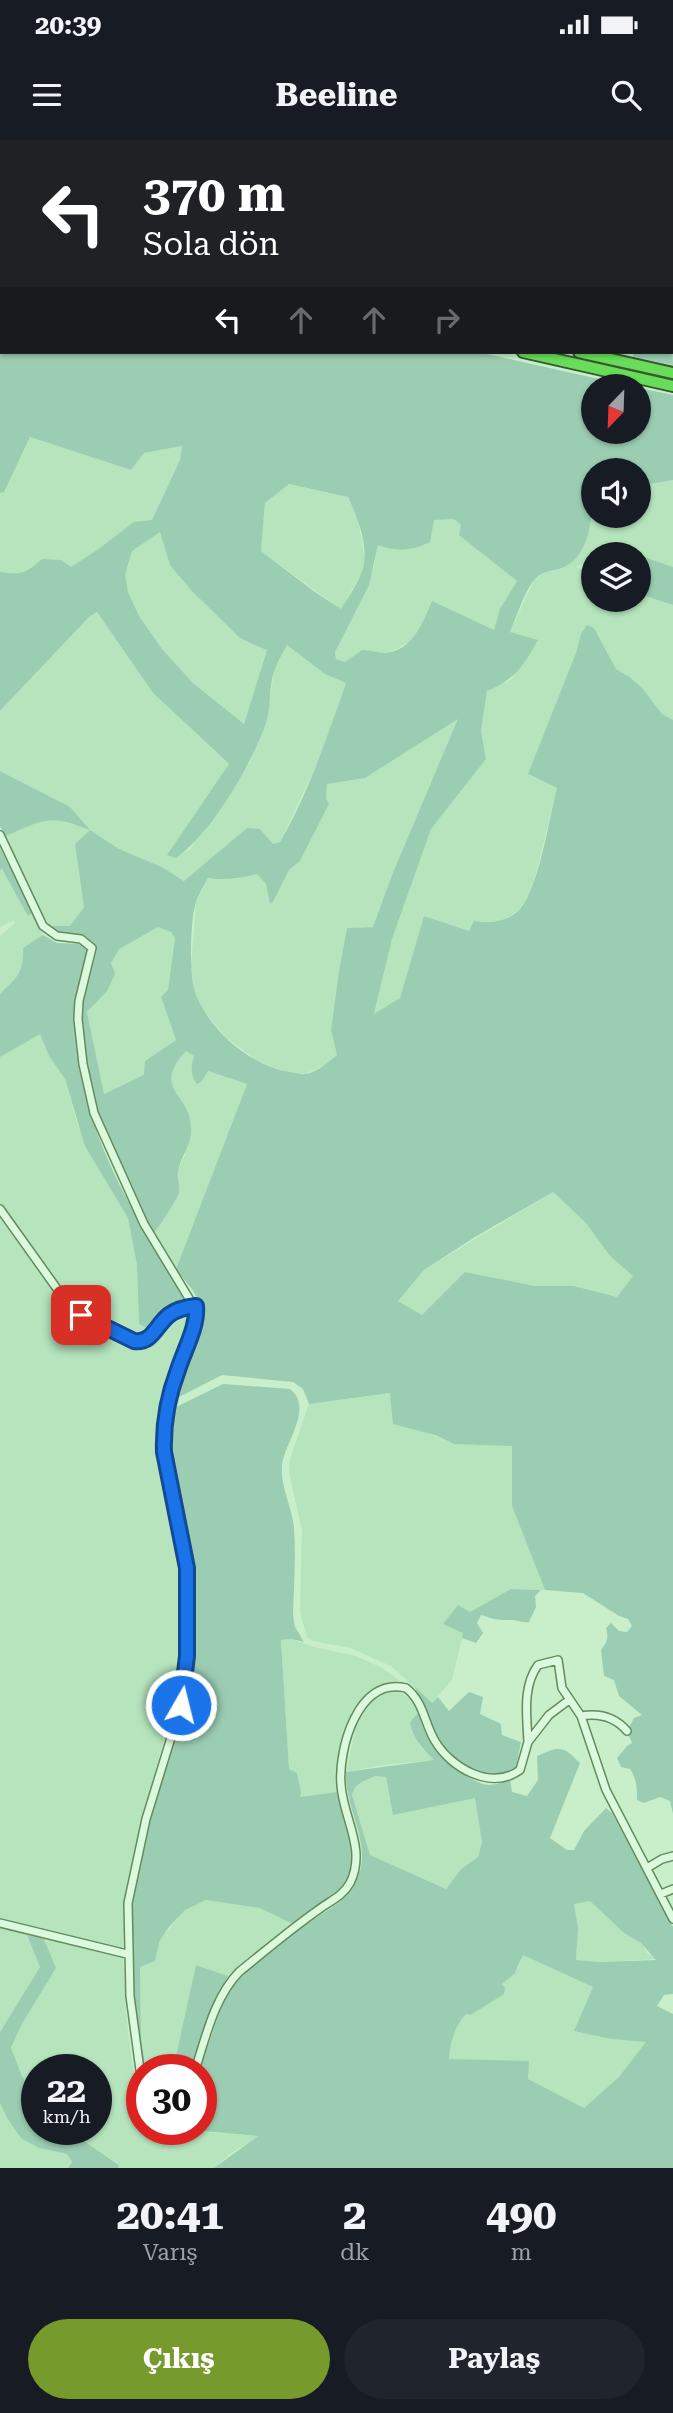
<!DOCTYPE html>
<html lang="tr">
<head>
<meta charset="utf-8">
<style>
	:root { --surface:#171b24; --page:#20242c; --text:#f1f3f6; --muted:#9ea1a6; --accent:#769a2c }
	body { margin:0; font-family:"Roboto Serif",serif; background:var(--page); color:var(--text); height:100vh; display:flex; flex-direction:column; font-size:26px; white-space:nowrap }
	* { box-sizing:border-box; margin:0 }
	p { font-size:23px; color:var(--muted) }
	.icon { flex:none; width:38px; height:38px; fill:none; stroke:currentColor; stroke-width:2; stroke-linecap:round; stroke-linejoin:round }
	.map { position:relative; height:2028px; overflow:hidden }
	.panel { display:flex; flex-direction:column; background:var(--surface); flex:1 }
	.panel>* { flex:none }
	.hud { position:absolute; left:0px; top:0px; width:674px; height:214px; box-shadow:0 2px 5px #0004; background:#202124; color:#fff; overflow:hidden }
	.needle { width:46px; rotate:203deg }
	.fabs { position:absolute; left:581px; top:234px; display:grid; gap:14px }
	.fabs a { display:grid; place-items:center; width:70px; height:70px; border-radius:50%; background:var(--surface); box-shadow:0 2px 5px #0004; font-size:35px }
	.speed { position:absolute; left:21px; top:1914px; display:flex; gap:14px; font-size:35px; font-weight:700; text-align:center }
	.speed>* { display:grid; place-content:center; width:91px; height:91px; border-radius:50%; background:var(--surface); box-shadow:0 2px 5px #0004; line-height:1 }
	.speed small { font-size:18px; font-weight:400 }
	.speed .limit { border:10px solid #d22; background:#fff; color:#111 }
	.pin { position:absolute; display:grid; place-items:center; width:60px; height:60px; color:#fff; margin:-30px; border-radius:14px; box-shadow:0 4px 10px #0006 }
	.me { position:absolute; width:77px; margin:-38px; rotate:8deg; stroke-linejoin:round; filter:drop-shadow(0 0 5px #0008) }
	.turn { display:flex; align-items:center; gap:24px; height:147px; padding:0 28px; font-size:32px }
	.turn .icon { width:91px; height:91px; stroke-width:2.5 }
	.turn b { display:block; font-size:49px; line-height:60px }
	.lanes { display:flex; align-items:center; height:66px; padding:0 28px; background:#0003; justify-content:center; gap:35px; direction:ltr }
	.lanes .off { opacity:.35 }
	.eta { display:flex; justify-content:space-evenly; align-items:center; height:119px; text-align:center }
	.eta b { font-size:42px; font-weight:700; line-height:49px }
	.primary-button { display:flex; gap:14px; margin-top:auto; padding:14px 28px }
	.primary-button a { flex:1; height:80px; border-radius:42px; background:var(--accent); color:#fff; font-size:28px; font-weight:700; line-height:80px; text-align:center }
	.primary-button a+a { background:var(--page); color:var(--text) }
	.status { display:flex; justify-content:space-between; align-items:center; height:49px; padding:0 35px; background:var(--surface); direction:ltr }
	.status svg { height:19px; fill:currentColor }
	header { display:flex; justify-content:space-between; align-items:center; height:91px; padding:0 28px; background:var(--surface); font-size:32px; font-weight:700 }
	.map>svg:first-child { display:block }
	.farmland { fill:#b5e4bd }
	.green { fill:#9bcdb2; fill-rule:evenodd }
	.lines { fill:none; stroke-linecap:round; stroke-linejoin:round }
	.minor-casing { stroke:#638b5c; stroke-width:10 }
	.major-casing { stroke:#395930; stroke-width:12 }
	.highway-casing { stroke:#395930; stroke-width:14 }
	.minor { stroke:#dbf9dc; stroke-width:7 }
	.major { stroke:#a1f1a2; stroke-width:9 }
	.highway { stroke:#68dd5a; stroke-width:10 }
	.route-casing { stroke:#114b97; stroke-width:18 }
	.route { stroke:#1a73e8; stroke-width:12 }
</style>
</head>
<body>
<div class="status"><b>20:39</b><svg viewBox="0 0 49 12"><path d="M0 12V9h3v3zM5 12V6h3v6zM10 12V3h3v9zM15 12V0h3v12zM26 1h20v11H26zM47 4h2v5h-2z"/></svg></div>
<header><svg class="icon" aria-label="menu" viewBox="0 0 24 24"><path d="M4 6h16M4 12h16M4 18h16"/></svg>Beeline<svg class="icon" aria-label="search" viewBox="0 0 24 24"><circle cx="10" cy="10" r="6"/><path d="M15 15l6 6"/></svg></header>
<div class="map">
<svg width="673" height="2028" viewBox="0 0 673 2028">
	<rect width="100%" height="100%" fill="#c8efc9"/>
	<path class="farmland" d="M30 297 131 330 144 313 182 306 180 320 152 380 100 408 70 428 33 427 19 435 0 432V353L4 352Z
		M673 340V427L628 411 626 415H593V423L587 421 576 427 593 435V460H639V454L673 465V580L662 574 643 549 631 537 616 529 594 488 581 494 576 513 529 635 557 648 532 749 519 770 504 780 487 784 469 792 424 776 400 858 374 875 392 799 431 689 486 619 481 591 487 550 511 540 538 501 510 492 534 440 548 429 566 426 579 414 593 376H639V346Z
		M288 344 348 357 357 375 365 419 361 434 341 469 261 411 265 363Z
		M454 379 518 441 500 469 494 491 432 461 420 491 412 500 395 510 384 513 362 510 345 522 336 519 335 512 374 427 378 405 434 380Z
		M160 391 170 425 252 504 267 509 244 584 193 543 162 509 139 476 128 452 125 435 132 410Z
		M97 472 153 553 229 625 176 718 191 708 230 654 250 622 267 581 274 531 287 505 325 534 346 543 320 617 280 702 273 704 260 689 247 688 185 741 162 727 119 709 90 690 75 704 84 767 70 786H49L5 696 41 681 56 678 70 682 69 667 0 631V571L89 477Z
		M459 578 392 735 373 787 347 788 339 831 331 890 337 915 329 923 305 934 284 931 259 922 226 897 204 871 194 850 191 826 196 763 208 738 220 740 240 738 257 734 266 744 270 763 273 762 289 730 300 721 329 664 325 659 327 644 365 638Z
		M2 729 28 775 33 773 43 795 23 808 24 825 20 834 0 854V796L15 783 14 780 0 787V730Z
		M158 787 171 792 175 798 168 850 161 858 176 900 145 921V935L104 954 87 872 107 851 111 823 118 809Z
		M40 893 49 916 65 939 77 983 128 1078 137 1125 139 1184 153 1191 149 1196 137 1199 86 1176 77 1169 0 1063V917Z
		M186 911 194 916 202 941 208 931 247 944 176 1129 153 1094 179 1055 178 1030 185 1015 187 972 171 943 170 935 174 924Z
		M553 1052 586 1083 610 1116 633 1136 617 1157 574 1146H535L465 1132 422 1175 398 1161 424 1130Z
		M0 1072 74 1176 139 1208 192 1171 160 1284 167 1347 186 1455 179 1546 141 1682 126 1757 123 1809 0 1780Z
		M391 1253 430 1294 454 1304 512 1306V1366L545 1450 511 1449 470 1472 458 1465 463 1494 452 1540 432 1563 391 1526 351 1508 313 1501 307 1497 300 1472 302 1390 289 1333 290 1319 309 1264Z
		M292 1499 314 1507 356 1516 382 1528 400 1541 384 1544 372 1549 355 1570 339 1609 336 1629 337 1652 300 1657 289 1630 281 1500Z
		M398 1551 413 1561 418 1573 410 1582 420 1606 435 1620 383 1625 346 1632 355 1590 362 1575 370 1563 378 1556Z
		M374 1636 386 1637 393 1675 475 1657 482 1702 478 1717 461 1729 446 1749 370 1715 352 1655 354 1649 359 1643Z
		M205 1760 260 1767 293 1784 228 1836 196 1825 174 1925 177 1930H146L141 1899 140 1826 155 1821 158 1802 185 1770Z
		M590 1761 624 1793 642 1803 647 1813 656 1819 600 1822 576 1820 577 1805 574 1763Z
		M0 1787 27 1795 40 1827 0 1892Z
		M44 1799 123 1817 126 1873 133 1929 142 1973V1990H145L153 2000 161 1999 175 1990 259 1996 230 2014 214 2028H118L119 2024 68 1990H96V1930H37V1959L22 1936 11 1909 22 1884 56 1828Z
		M523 1815 594 1847 574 1891 611 1899 647 1902 619 1937 584 1968 527 1939 529 1922 449 1919 453 1895 460 1880 466 1873 471 1875 504 1854 502 1844 519 1827Z
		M0 1963 7 1978 39 2008 67 2014 72 2023 68 2028H0Z"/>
	<path class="green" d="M0 105 2 212H478L635 247H593V292H639V248L673 255V340L639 346V331H593C593 358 595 411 566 426 555 432 547 428 536 438 526 447 516 478 510 492L538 500C523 526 516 539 487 551L481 591 486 619 431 689 392 799 374 874 400 858 424 776 469 791 474 781C490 784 508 782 520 769 539 747 549 679 557 648L528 634 576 513 581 494 587 485 594 488 616 529 630 537 643 549 662 574 673 580V1674L670 1661 660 1657 644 1663 637 1660C637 1648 637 1639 630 1629L621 1627 617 1618 627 1606 632 1603 627 1591 634 1578 642 1575 619 1556 614 1540 604 1536 601 1510C607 1502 609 1498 606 1488L611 1483 619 1491 627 1492 632 1486 628 1479 619 1476 583 1453 545 1450 512 1366V1306L454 1304 435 1295 393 1284 390 1253 309 1264 303 1249 293 1242 222 1235 175 1259 173 1257C179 1237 205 1185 201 1167 198 1154 184 1140 176 1129L247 944 208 931 202 941 197 944C190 935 191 927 194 916L186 911C150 950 191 952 191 989 192 1004 181 1016 178 1031 177 1038 180 1045 179 1053 178 1058 158 1089 153 1094L105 993 96 969 87 929 81 873 97 810C82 784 70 802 49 786H70L84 767 75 704 90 690C48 673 45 680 5 696L0 686V631L70 667 90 690 119 709 162 727 184 741 247 688 260 689 273 704 280 702C309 652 327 597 346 543L325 534 287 505C283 513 278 521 275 529 268 546 272 566 266 583 252 624 211 694 176 718L167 715 229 624 153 553 97 472 89 477 0 571V432C20 435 26 434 42 419L61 420 71 427 100 408 134 382 152 380 180 320 182 306 144 313 131 330 30 297 4 352 0 353ZM289 344 348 357C358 378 371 411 361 434 356 446 348 458 341 469L315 452 261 411 265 363ZM454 379 461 385 459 395 517 441 500 469 494 490 432 461C423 482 413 511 385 513 378 513 370 510 362 510L345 522 336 519 335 512 369 445 378 405C397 412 411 411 430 402L434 380ZM160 392 170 425 191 450 239 497 252 504 267 510 244 584 193 543 162 509 139 476 128 452 125 435 132 411ZM458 579 392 735 373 787 347 788 339 831 331 890 337 915C329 922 316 933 305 934 301 935 294 932 289 932 249 925 209 890 195 852 189 834 190 780 196 762 199 754 204 745 208 738 226 741 241 738 257 734L266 744 270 764 273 762 289 730 300 721 329 664 326 659 327 644 365 638ZM158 787 171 792 175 798 168 850 161 857 176 900 145 921 144 935 104 954 87 872 107 851 115 834 111 823 119 809ZM553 1052 586 1083 610 1116 633 1136 617 1157 574 1146H535L465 1132 422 1175 398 1161 424 1130 475 1097Z
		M672 196 673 225 633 217 634 212H672Z
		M639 415 673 427V465L639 454Z
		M0 708 33 773 28 776 2 729 0 730Z
		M43 795 57 803 82 804 89 812C86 835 74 856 75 880 75 982 136 1082 191 1164H186L153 1191 139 1184 137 1125 128 1078 85 1006 65 939 49 916 40 894 0 917V854C17 837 24 834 23 808Z
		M223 1244 290 1249C314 1268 285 1302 282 1325 280 1347 292 1366 294 1388 296 1416 294 1446 293 1475L295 1487 304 1502 292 1499 281 1500 289 1629 297 1633 301 1652 300 1657 337 1652C342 1680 367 1723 342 1747L293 1784 260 1768 206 1760 185 1770 169 1787 159 1802 155 1821 140 1827 141 1899 146 1930 142 1931 132 1829 131 1765 151 1676 186 1557 191 1517 192 1458 188 1411 167 1308 168 1282 174 1268Z
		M511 1449 541 1450 535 1456 536 1467 529 1482C522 1483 517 1480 511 1480 496 1480 496 1480 481 1475L477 1483 483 1493 476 1503 462 1498 463 1493 443 1484 458 1465 470 1472Z
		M414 1546 432 1563 438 1557 449 1571 469 1552 483 1557 480 1574 501 1584 502 1595 521 1602 516 1627C509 1631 499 1636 490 1636 476 1636 443 1610 437 1598 429 1581 424 1563 414 1546Z
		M418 1573C421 1582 424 1591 428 1599 436 1614 472 1645 489 1645 496 1645 504 1641 510 1640L512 1652 527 1656 538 1640 537 1616C559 1606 563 1605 580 1623L550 1698 567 1710H574L584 1691 606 1668 612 1673 673 1787V1854L664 1855 657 1866 673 1874V2028H214L258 1996 190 1990H201C201 1970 198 1944 201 1927 203 1917 208 1906 211 1897 217 1880 221 1862 232 1848 247 1827 287 1797 309 1782 331 1768 351 1759 360 1731 369 1699 344 1665 346 1632L434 1620C423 1608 413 1600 410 1582ZM375 1636 386 1637 393 1675 475 1658 482 1702 478 1717 461 1729 446 1749 370 1715 352 1655C355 1643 364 1641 375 1636ZM590 1761 624 1793 641 1803 656 1820 600 1822 576 1820 578 1788 574 1764ZM523 1815 593 1847 574 1891 611 1899 646 1902 619 1937 584 1968 528 1939 529 1921 449 1919C451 1901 454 1887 466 1874L471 1875 504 1854 505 1848 502 1844 515 1833Z
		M27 1795 44 1799 56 1828 22 1884 11 1908 22 1936 37 1959V1990H68L119 2025 118 2028H68L72 2022 67 2014 39 2008 21 1998 7 1978 0 1963V1892L40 1827Z
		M196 1825 228 1836 213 1866 192 1930H177L174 1925Z"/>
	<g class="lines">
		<defs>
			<path id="minor" d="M499 0 506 2
				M18 2V0
				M85 2 86 0
				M210 2V0
				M255 2 256 0
				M306 2V0
				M315 2V0
				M538 2 539 0
				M672 112 673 111
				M0 695 43 786 57 796 81 799 92 808 79 861 78 879 83 924 94 973 144 1084 196 1170C196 1188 186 1205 180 1222 170 1251 163 1281 165 1312L186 1428 188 1493 181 1565 146 1679 128 1763 130 1856 142 1945
				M0 1069 60 1153 74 1170 87 1179 134 1201C154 1204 158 1181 173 1172 180 1168 188 1167 196 1166
				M581 1576C599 1573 615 1577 627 1591
				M528 1602C527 1576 522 1547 538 1525L558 1520 562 1548 581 1576 606 1650 673 1779
				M647 1728 662 1719 673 1716
				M661 1754 673 1749
				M0 1783 127 1814
				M195 1930C206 1897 214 1858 239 1832 265 1811 291 1789 318 1770 330 1761 343 1756 350 1743 367 1709 343 1678 341 1645 338 1609 358 1536 406 1548 424 1562 424 1583 435 1601 451 1628 491 1651 520 1630L528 1602 549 1575 569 1560
				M154 1990 159 1993 166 1990"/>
			<path id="major" d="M564 0 572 2
				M606 0 615 2
				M672 4H673
				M672 13H673"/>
			<path id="highway" d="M0 82H2
				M0 96H2
				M523 212 673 246
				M579 212 673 233"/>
		</defs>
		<use href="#minor" class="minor-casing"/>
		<use href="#major" class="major-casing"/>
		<use href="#highway" class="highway-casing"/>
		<use href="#minor" class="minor"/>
		<use href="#major" class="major"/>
		<use href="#highway" class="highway"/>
	</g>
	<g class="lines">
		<defs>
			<path id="route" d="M81 1175 134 1201C152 1204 156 1185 169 1175 177 1169 186 1167 196 1166 198 1187 184 1210 178 1230 168 1256 163 1284 164 1312L187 1428V1516L181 1565"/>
		</defs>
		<use href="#route" class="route-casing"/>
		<use href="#route" class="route"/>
	</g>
</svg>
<div class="fabs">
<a><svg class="needle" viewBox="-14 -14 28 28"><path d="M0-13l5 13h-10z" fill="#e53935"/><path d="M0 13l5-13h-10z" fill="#9ea1a6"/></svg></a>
<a><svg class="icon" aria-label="sound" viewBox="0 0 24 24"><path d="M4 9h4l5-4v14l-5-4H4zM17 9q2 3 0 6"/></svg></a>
<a><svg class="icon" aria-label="layers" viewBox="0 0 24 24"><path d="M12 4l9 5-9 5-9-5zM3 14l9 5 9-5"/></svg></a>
</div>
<div class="speed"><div>22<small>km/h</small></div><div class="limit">30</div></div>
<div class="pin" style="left:81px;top:1175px;background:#d93025"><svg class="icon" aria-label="arrive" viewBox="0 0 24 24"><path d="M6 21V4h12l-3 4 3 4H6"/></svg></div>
<svg class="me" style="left:181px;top:1565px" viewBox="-20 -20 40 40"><circle r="17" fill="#1a73e8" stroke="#fff" stroke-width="3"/><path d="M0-11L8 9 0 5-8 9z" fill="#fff"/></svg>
<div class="hud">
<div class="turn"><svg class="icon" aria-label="left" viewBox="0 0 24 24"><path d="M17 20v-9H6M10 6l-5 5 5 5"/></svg><div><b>370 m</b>Sola dön</div></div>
<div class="lanes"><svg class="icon" aria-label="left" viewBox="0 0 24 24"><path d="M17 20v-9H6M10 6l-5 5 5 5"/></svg><svg class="icon off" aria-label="ahead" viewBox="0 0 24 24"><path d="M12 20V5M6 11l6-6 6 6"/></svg><svg class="icon off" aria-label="ahead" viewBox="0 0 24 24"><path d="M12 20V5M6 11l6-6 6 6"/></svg><svg class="icon off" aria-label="right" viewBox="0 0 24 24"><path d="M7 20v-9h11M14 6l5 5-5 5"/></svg></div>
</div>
</div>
<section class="panel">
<div class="eta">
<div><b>20:41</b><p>Varış</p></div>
<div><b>2</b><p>dk</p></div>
<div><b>490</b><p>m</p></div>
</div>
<div class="primary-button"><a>Çıkış</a><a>Paylaş</a></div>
</section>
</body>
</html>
